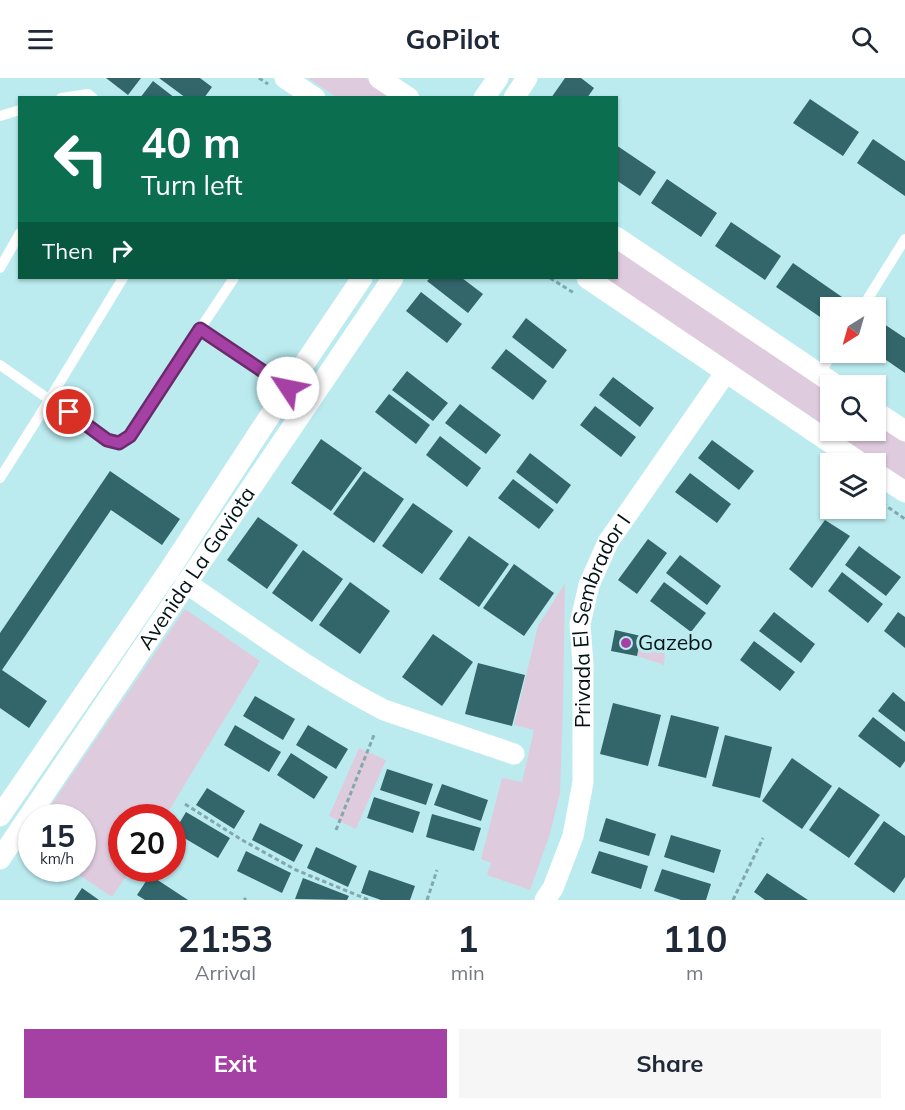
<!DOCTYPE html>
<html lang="en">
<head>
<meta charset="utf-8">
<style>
	:root { --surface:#fff; --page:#f6f6f7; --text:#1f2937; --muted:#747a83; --accent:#a540a4 }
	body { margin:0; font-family:Mulish,sans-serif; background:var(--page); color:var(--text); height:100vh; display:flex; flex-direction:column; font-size:22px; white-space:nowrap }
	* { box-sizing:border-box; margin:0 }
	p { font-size:20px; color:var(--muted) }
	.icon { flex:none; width:33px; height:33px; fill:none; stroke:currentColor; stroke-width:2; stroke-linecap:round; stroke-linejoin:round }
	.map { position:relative; height:822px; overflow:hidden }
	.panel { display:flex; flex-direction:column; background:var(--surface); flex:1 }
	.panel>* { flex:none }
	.guide { position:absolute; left:18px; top:18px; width:600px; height:183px; border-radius:0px; box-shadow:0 2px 4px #0004; background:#0b6e4f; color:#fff; overflow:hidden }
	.needle { width:39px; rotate:217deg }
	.buttons { position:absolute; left:820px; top:219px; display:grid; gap:12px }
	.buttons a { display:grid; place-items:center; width:66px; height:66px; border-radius:0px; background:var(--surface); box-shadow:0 2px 4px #0004; font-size:30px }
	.speed { position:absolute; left:18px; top:726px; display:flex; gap:12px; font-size:30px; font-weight:700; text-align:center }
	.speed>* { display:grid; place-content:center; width:78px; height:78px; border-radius:50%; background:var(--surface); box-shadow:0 2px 4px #0004; line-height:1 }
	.speed small { font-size:15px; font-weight:400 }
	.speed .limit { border:9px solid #d22; background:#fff; color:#111 }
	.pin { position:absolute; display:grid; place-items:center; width:51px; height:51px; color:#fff; margin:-26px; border:3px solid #fff; border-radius:50%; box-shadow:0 2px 6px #0007 }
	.me { position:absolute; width:66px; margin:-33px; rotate:304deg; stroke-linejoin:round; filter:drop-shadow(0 0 4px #0008) }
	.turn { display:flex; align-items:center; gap:21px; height:126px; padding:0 24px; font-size:27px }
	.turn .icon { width:78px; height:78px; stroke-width:2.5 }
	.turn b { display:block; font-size:42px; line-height:51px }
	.then { display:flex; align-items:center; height:57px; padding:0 24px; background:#0003; gap:12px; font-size:22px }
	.eta { display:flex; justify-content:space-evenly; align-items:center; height:102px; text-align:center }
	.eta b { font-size:36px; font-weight:700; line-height:42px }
	.cta { display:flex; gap:12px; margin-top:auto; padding:12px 24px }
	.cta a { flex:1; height:69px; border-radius:0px; background:var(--accent); color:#fff; font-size:24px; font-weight:700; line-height:69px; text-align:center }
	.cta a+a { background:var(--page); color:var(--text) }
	header { display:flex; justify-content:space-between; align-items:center; height:78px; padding:0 24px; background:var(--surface); font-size:27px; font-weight:700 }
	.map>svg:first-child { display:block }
	.green { fill:#dfcbde }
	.building { fill:#32666a }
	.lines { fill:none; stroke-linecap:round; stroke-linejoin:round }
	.path { stroke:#82a8ac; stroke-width:3; stroke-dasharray:4.5 3; stroke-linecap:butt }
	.lane { stroke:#fff; stroke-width:10 }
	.street { stroke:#fff; stroke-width:21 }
	.route-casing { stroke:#6b2a6b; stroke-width:15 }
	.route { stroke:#a540a4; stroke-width:10 }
	.poi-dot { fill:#a540a4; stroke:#bbebef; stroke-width:2 }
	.labels { text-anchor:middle; stroke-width:6; stroke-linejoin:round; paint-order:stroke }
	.street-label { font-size:21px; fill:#031315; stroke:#bbebef }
	.poi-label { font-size:21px; fill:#031315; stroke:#bbebef; text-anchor:start }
</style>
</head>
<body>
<header><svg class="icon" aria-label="menu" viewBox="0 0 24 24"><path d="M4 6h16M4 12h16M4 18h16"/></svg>GoPilot<svg class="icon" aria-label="search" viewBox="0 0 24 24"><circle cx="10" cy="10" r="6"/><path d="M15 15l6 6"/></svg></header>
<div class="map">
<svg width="905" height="822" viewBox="0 0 905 822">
	<rect width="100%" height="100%" fill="#bbebef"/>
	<path class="green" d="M308 0H365L394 19H336Z
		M617 170 831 314V352L604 200H616Z
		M876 344 905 364V402L832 353 876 352Z
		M565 505 563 631 560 715 550 756 530 812 487 797 491 785 481 781 502 700 522 704 534 652 514 647 538 548Z
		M185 531 260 583 165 739 122 740V790L131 791 112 819 70 791 82 790V740L43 739Z
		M641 558 665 575 664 587 637 578Z
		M359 670 386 682 356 751 329 738Z"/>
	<path class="building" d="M106 0H141L128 17Z
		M159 0H200L212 9 204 20H186Z
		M565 0H581L594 10 587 20H551Z
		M153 3 175 20H140Z
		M810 21 859 54 843 78 793 45Z
		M873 61 905 83V118L857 85Z
		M616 67 656 94 640 118 616 102Z
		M667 101 717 135 701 159 651 125Z
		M731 144 781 178 765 202 715 168Z
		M793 185 842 219 835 230H831V236L826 243 776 209Z
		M430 200H462L483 216 468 235 427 203Z
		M421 214 462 246 447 265 406 233Z
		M526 240 567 272 553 291 512 259Z
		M884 246 905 260V295L876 275V258Z
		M506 271 547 303 533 322 491 290Z
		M407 293 448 325 433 343 392 312Z
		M613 299 654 330 640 349 599 317Z
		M389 316 430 347 416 366 375 334Z
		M460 326 501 357 486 376 445 345Z
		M595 328 636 359 621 379 580 347Z
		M440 358 481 390 467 409 426 377Z
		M321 361 362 390 331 433 291 405Z
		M712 362 754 393 739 412 698 380Z
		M530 375 571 407 557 426 516 394Z
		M110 393 180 441 162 467 111 432 2 592 47 623 29 650 0 630V555Z
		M364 393 404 421 374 465 333 436Z
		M690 395 731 426 717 445 675 414Z
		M513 401 554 432 539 451 498 420Z
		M413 425 453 453 422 496 382 468Z
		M258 439 298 467 267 511 227 482Z
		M825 442 850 458 812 510 789 491Z
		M469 458 509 486 479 529 439 501Z
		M648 461 667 475 637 516 618 502Z
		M859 468 901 499 886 518 845 487Z
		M303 472 343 501 312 544 272 515Z
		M680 477 721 508 707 527 666 495Z
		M514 486 554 515 524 558 483 530Z
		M842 494 883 526 868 545 828 513Z
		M350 504 390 533 360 576 319 547Z
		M664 504 706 535 691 554 650 523Z
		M774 534 815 566 801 585 759 553Z
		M898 534 905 539V570L884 553Z
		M615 552 641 558 637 578 611 573Z
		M433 556 473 584 442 628 402 599Z
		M754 563 795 594 780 613 740 582Z
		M478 585 525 597 512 648 465 636Z
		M893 614 905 624V654L878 633Z
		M255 618 295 641 283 662 243 638Z
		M613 625 661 637 648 688 600 676Z
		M671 637 719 649 706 700 658 688Z
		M873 639 905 664V683L900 690 858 658Z
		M235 647 281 674 269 694 224 667Z
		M308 647 348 671 336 691 296 667Z
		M725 657 772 669 760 720 712 708Z
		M291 675 328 699 314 721 277 697Z
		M792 680 832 708 802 751 762 723Z
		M387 691 433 706 426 727 380 712Z
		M442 706 488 722 481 743 434 727Z
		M839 709 880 737 849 780 809 752Z
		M207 710 245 733 234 751 196 727Z
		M374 719 420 734 413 755 367 740Z
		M186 734 230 760 218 780 174 754Z
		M432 736 481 750 474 773 426 759Z
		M606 740 656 756 649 778 599 763Z
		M884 743 905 758V799L894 815 854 786Z
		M260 745 303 767 294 784 252 762Z
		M671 757 721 772 714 795 664 779Z
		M316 769 357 788 348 809 307 790Z
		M246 773 291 795 282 815 237 793Z
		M599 773 648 788 641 811 591 795Z
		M662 791 711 806 706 822H681L654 813Z
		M369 792 415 808 410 822H381L361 815Z
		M767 795 808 822H765L754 814Z
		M150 797 188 822H145L137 817Z
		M303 800 349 818 347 822 295 821Z
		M82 810 99 822H74Z"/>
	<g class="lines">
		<path class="path" d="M259 0 268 6
			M550 200 574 215
			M876 421 905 441
			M185 726 242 762 296 792 369 822
			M336 752 374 657
			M244 822 246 820
			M427 822 437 792
			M733 822 763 760"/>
		<path class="lane" d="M61 20 88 16 93 20
			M0 38 20 32
			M0 190 20 155
			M234 200 200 251 288 310
			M862 230 905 161
			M0 287 107 362 119 365 130 358 200 251
			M820 295 833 274
			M0 400 38 340 123 200"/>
		<g class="street">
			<path d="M285 0 315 20"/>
			<path d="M379 0 409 20"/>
			<path d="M484 20 498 0"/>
			<path d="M514 20 527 0"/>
			<path d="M616 159 837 308"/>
			<path d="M587 200 862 386"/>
			<path d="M876 334 905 353"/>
			<path d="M876 395 905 414"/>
			<path d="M186 505C251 549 314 596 384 632L514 676"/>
			<path d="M0 738 168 494 288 310 362 200"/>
			<path id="s1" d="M0 781 393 200"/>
			<path id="s2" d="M545 822 553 810 573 758 583 704V587L580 546 589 507 608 464 726 294"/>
		</g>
	</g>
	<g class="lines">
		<defs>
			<path id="route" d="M69 334 107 362 119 365 130 358 200 251 288 310"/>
		</defs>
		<use href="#route" class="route-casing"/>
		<use href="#route" class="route"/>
	</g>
	<circle class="poi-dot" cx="626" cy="565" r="6"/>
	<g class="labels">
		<g class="street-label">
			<text dy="7" stroke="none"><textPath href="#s1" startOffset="351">Avenida La Gaviota</textPath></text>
			<text dy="7" stroke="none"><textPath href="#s2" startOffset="290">Privada El Sembrador I</textPath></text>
		</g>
		<g class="poi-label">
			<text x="638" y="572">Gazebo</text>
		</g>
	</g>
</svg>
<div class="buttons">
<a><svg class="needle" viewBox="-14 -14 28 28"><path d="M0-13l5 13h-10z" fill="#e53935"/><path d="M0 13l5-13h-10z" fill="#747a83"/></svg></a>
<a><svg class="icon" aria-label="search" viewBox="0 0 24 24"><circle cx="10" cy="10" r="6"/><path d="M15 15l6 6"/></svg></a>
<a><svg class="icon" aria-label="layers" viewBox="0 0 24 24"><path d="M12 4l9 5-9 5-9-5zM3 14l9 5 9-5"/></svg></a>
</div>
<div class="speed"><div>15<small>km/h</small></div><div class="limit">20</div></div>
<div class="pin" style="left:69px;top:334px;background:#d93025"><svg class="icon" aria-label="arrive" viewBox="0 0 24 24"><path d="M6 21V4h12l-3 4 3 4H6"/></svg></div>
<svg class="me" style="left:288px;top:310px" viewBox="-20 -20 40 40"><circle r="19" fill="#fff"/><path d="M0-13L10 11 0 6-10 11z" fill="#a540a4"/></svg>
<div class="guide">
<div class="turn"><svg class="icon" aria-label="left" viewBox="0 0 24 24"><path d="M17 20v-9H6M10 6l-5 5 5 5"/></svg><div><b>40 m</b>Turn left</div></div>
<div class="then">Then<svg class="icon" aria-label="right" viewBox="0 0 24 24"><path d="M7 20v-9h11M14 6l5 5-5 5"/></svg></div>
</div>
</div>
<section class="panel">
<div class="eta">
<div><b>21:53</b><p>Arrival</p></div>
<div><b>1</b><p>min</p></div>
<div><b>110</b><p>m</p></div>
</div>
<div class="cta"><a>Exit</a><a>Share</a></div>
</section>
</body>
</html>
